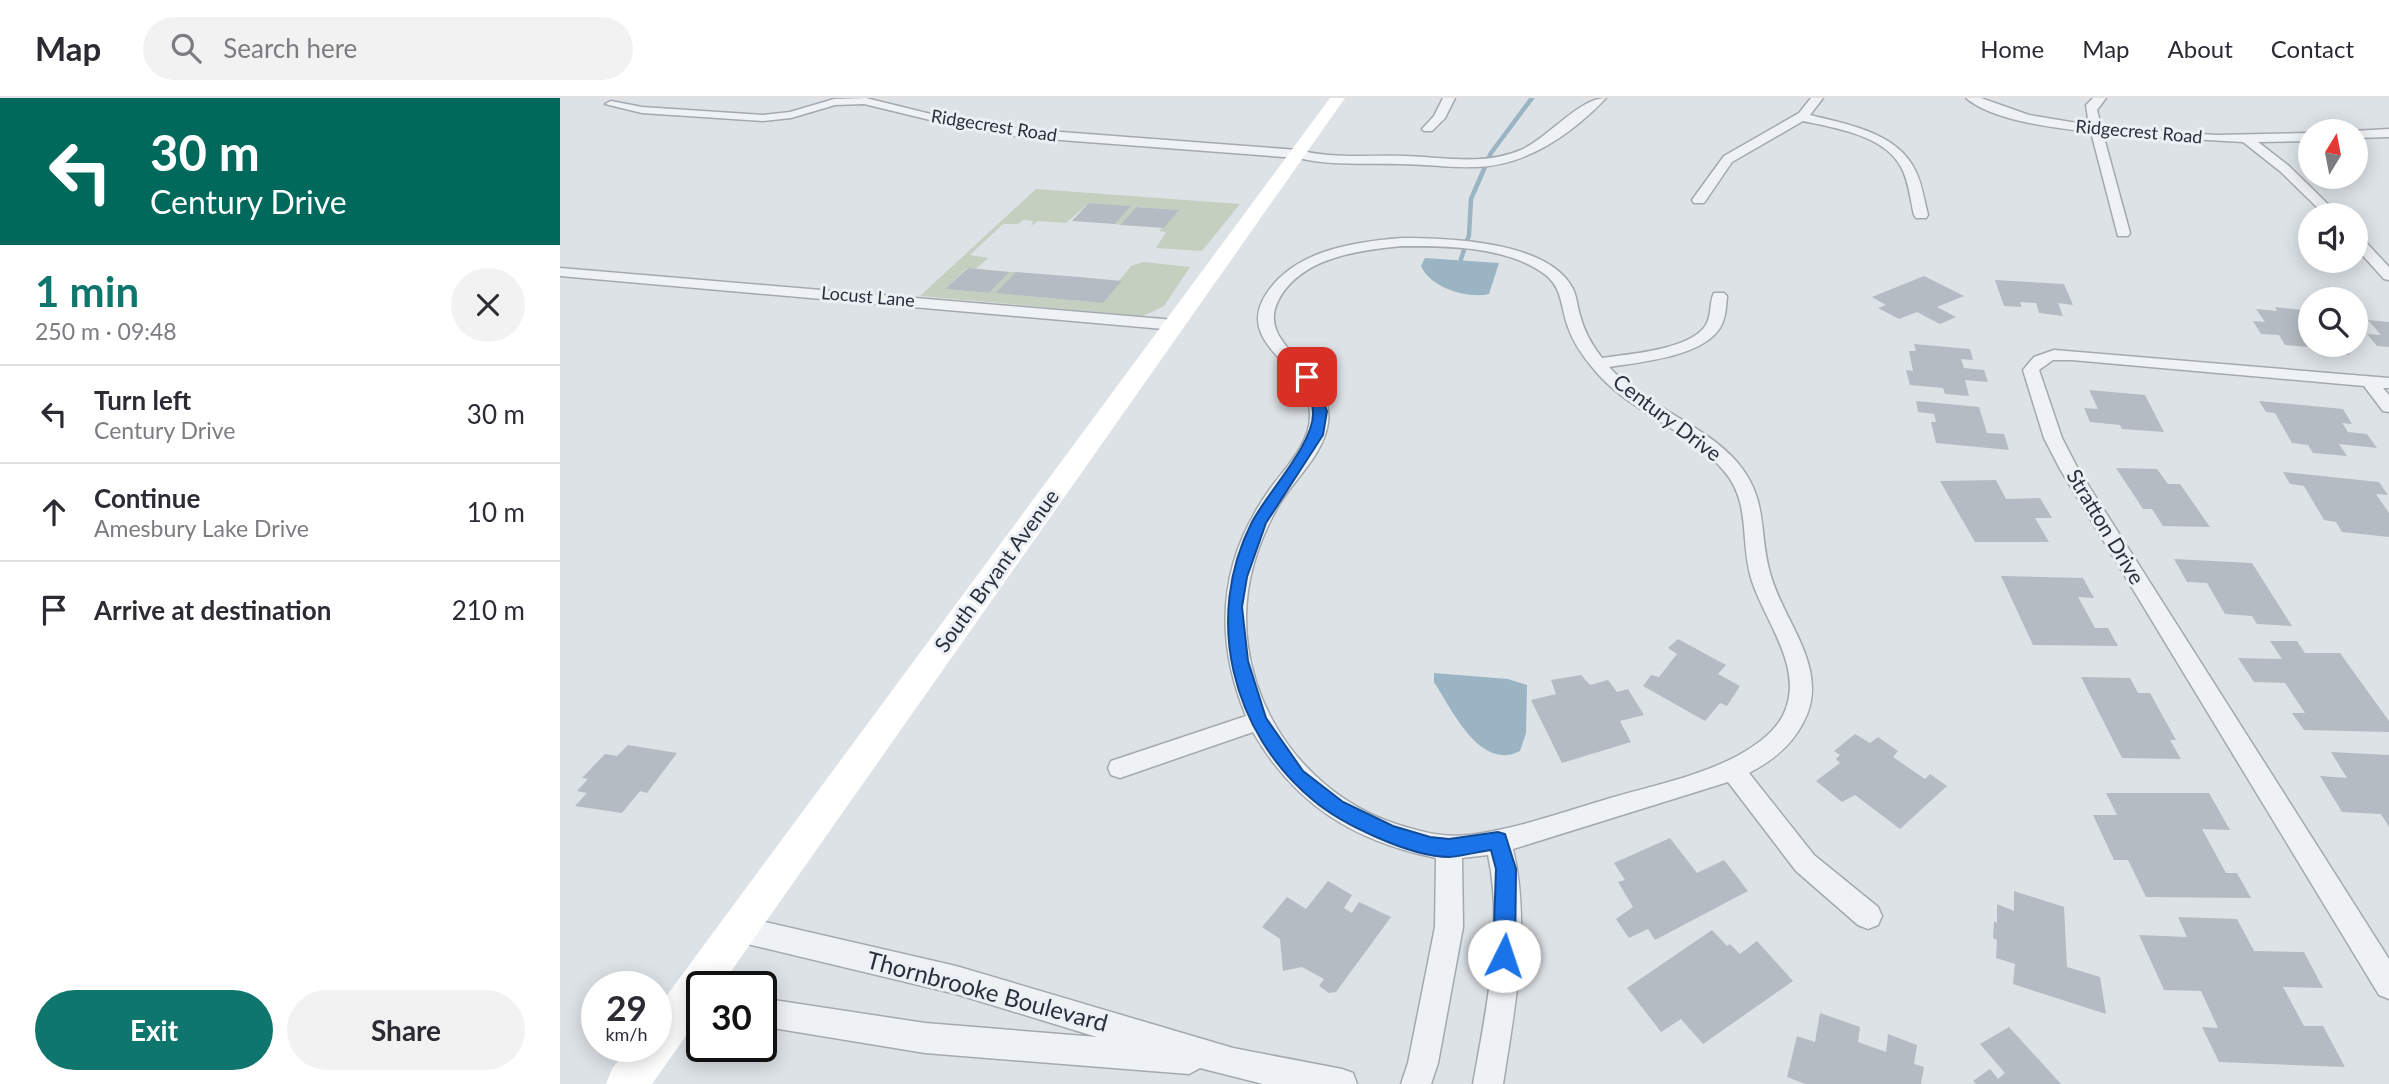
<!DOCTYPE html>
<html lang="en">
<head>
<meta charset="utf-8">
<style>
	:root { --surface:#fff; --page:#f2f2f3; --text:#2b2b33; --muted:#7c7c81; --line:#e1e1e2; --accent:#0f766e }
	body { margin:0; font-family:Lato,sans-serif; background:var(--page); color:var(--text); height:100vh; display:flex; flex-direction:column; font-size:26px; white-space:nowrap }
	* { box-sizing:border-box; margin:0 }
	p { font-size:23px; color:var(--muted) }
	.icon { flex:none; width:38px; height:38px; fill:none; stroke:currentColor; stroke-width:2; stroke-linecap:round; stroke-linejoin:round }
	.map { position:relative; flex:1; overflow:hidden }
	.sheet { display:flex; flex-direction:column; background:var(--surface); width:560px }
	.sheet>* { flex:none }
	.hud { background:#00695c; color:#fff; overflow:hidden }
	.needle { width:46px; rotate:10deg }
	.controls { position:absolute; left:1738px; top:21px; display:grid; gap:14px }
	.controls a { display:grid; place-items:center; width:70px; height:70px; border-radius:50%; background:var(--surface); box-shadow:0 4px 18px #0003; font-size:35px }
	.speed { position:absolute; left:21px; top:873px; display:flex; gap:14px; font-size:35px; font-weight:700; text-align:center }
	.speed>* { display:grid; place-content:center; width:91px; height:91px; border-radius:50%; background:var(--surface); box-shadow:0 4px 18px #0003; line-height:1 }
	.speed small { font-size:18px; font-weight:400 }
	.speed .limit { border:4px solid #111; border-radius:10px; background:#fff; color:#111 }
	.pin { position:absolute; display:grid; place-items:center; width:60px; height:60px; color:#fff; margin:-30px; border-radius:14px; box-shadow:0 4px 10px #0006 }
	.me { position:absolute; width:77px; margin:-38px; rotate:4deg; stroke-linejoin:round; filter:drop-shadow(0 0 5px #0008) }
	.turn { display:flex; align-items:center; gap:24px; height:147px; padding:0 35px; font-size:32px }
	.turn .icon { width:91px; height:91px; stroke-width:2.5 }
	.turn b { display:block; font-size:49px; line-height:60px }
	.round { display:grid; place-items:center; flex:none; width:74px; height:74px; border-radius:37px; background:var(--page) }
	.headline { display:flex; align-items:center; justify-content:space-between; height:119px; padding:0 35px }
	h1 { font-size:42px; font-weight:700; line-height:52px; color:var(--accent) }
	.primary-button { display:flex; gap:14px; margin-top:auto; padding:14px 35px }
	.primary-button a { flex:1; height:80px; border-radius:42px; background:var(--accent); color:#fff; font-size:28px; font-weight:700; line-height:80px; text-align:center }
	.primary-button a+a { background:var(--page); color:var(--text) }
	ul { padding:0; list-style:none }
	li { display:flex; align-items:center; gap:21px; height:98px; padding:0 35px; border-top:2px solid var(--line) }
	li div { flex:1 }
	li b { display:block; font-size:26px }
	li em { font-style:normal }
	header { display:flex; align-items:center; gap:42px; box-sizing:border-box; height:98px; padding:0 35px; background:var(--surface); border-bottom:2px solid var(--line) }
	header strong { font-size:33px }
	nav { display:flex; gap:38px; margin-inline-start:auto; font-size:24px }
	.search { width:490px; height:63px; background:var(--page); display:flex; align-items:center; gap:18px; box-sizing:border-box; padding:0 24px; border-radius:38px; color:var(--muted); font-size:26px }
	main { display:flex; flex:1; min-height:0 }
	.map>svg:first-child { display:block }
	.green { fill:#c5cfbf }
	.water { fill:#9ab4c4 }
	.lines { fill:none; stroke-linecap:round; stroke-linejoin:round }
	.stream { stroke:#9ab4c4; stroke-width:4.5 }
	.building { fill:#b5bbc2 }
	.street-casing { stroke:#a3a9af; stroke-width:3 }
	.street { fill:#eff2f4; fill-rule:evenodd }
	.secondary { fill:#fff; fill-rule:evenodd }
	.route { fill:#1a73e8; stroke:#114b97; stroke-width:2 }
	.labels { text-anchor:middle; stroke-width:6; stroke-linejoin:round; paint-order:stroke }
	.far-street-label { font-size:18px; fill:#28313b; stroke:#ecf0f4 }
	.street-label { font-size:21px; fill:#28313b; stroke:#ecf0f4 }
	.near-street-label { font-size:24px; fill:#28313b; stroke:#ecf0f4 }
</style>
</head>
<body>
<header>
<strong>Map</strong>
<div class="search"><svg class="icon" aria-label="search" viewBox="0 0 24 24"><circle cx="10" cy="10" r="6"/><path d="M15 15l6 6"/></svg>Search here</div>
<nav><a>Home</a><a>Map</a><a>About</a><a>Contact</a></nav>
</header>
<main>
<section class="sheet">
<div class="hud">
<div class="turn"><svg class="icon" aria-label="left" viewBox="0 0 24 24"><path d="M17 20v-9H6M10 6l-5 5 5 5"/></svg><div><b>30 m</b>Century Drive</div></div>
</div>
<div class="headline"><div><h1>1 min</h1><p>250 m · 09:48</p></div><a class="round"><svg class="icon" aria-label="close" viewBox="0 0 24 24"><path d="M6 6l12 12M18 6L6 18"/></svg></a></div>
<ul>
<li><svg class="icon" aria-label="left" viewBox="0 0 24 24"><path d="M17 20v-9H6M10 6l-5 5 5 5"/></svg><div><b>Turn left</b><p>Century Drive</p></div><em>30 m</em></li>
<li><svg class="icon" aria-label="ahead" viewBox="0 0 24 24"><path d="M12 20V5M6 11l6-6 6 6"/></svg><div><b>Continue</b><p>Amesbury Lake Drive</p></div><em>10 m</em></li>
<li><svg class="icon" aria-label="arrive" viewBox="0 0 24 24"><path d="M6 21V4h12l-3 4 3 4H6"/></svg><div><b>Arrive at destination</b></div><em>210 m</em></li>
</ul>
<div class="primary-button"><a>Exit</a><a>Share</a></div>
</section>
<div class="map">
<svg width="1829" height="986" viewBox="0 0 1829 986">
	<rect width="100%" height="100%" fill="#dde2e6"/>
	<path class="green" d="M476 91 680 106 642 153 596 150 606 134 599 133 618 112 576 109 560 127 555 126 570 108 529 105 506 125 478 123 471 128 473 123 463 122 458 126H443L410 157 428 160 416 171 407 170 385 191 429 195 450 174H456L436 195 543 205 561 184 559 183 571 168 583 164 630 169 604 208 583 218 360 198Z"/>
	<path class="water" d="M865 160 939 165 929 196C908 201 870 190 861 168Z
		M874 575 948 581 967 587 966 635 960 653C920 674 891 610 874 584Z"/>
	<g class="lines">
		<path class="stream" d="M901 161 909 137 911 101 931 55 972 0"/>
	</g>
	<path class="building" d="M529 105 571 108 555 126 512 123Z
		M576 109 619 112 604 130 560 127Z
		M408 170 450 174 429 195 385 191Z
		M456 174 519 179 562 183 543 205 435 195Z
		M1364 178 1404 198 1377 209 1396 219 1380 226 1357 214 1339 221 1318 210 1326 207 1312 199Z
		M1435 182 1504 186 1513 207 1498 205 1503 218 1479 215 1476 205 1460 204 1462 209 1444 208Z
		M1715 209 1741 212 1750 216V242L1743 241 1748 249 1725 247 1719 237 1701 236 1693 223 1705 224 1696 211 1717 213Z
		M1808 222 1829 224V249L1817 248 1807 236 1821 237Z
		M1354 246 1410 251 1413 262 1401 261 1404 270 1424 272 1428 284 1405 282 1409 298 1385 296 1383 290 1350 287 1346 272 1353 273 1349 253H1356Z
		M1763 247H1782L1790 257 1769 255Z
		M1529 292 1585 297 1604 334 1562 331 1560 327 1530 324 1524 310 1538 311Z
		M1356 303 1419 309 1427 335 1444 336 1449 352 1376 345 1371 324H1376L1374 316 1358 314Z
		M1699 303 1783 311 1792 326 1782 325 1788 334 1807 336 1817 350 1779 346 1787 358 1753 355 1748 347 1732 345 1715 315 1706 314Z
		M1556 370 1597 371 1608 386H1620L1650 429 1603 428 1592 411H1583Z
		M1723 374 1819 384 1828 397 1816 396 1829 415V439L1782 434 1776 424 1764 422 1744 388 1730 386Z
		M1436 382 1446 401 1480 400 1492 420H1475L1489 444H1415L1380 383Z
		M1614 461 1692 465 1732 528 1697 526 1692 518 1665 516 1647 485 1627 484Z
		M1441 478 1523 480 1534 500 1518 499 1535 530H1548L1558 548 1473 547Z
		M1118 541 1166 567 1158 576 1180 588 1167 608 1160 605 1145 623 1083 588 1091 577 1099 579 1117 556 1108 550Z
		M1710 543H1737L1745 555H1780L1829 623V634L1744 632 1732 615H1745L1725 585 1694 584 1678 560 1722 561Z
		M1021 577 1030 587 1048 582 1057 594 1068 591 1084 617 1060 623 1071 644 1002 665 971 602 996 596 991 582Z
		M1521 579 1570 580 1578 595H1590L1616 642H1610L1621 661 1562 660Z
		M1295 636 1310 645 1318 639 1338 653 1333 659 1365 681 1370 676 1387 688 1340 731 1295 697 1282 704 1256 683 1280 665 1276 661 1280 657 1274 653Z
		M68 647 117 655 87 695 80 693 62 715 15 708 27 695 17 693 28 681 22 680 45 656 57 658Z
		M1771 654 1829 657V729L1821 716 1782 714 1760 678 1787 680Z
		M1546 695H1649L1670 732 1642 731 1666 775H1677L1691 800 1586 799 1568 762H1554L1533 717H1557Z
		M1110 740 1137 775 1164 762 1188 793 1095 842 1088 831 1069 840 1056 821 1073 809 1058 784 1065 782 1054 765Z
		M768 783 792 797 784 810 792 815 799 804 831 819 776 894 769 895 759 888 764 881 742 869 723 873 720 841 702 829 727 799 746 811Z
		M1454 793 1504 809 1507 869 1540 879 1546 916 1453 886 1455 866 1436 860 1437 842 1433 840 1434 823 1437 825V806L1454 813Z
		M1618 819 1677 821 1694 853 1744 854 1763 890 1723 889 1744 928H1763L1785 969 1659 964 1642 929 1658 930 1641 893 1604 892 1579 837 1627 839Z
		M1152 832 1167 848 1170 846 1180 856 1197 843 1233 883 1143 946 1121 921 1101 934 1067 890Z
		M1260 915 1300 929 1298 944 1326 954 1328 936 1357 947 1354 966 1364 969 1361 986H1245L1227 979 1237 938 1255 944Z
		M1449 929 1501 986H1416L1413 983 1430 971 1438 981 1445 975 1420 946Z"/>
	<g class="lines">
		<defs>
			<path id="street" d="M306 0 395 22 461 31 738 52C774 61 808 57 845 58 884 59 923 68 961 52 988 40 1019 0 1046 0 1012 36 966 68 915 69 890 70 865 66 840 66 805 65 772 68 738 60L461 39 395 28 304 6 275 7 231 20 203 23 82 15 45 6 51 3 82 9 203 17 230 14 274 1Z
				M883 0H895L885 20 872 33H864L862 31 874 18Z
				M1251 0H1263L1250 17C1286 26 1335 34 1354 70 1362 84 1364 102 1368 117L1366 120H1356L1354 117C1350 101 1349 83 1341 69 1324 37 1275 30 1243 23L1172 64 1144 105H1134L1132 102 1164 58 1239 15Z
				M1406 0H1421L1469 17 1529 27 1526 7 1533 0H1546L1537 12 1541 28 1544 29 1656 37 1750 35V43L1698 44 1729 68 1779 117H1765L1721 74 1683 44 1543 36 1570 135 1568 138H1558L1531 34C1496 30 1433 23 1406 0Z
				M1829 31V39L1796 40V33H1793Z
				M1796 138 1801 139 1829 169V182L1824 181 1796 150Z
				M842 140C888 140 989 143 1013 191 1017 199 1017 208 1020 217 1024 233 1032 247 1042 260 1069 256 1130 252 1146 227 1152 217 1149 204 1154 195H1164L1167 198C1166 209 1166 220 1160 230 1141 259 1081 264 1049 269 1087 310 1143 325 1177 364 1209 402 1198 432 1210 475 1223 524 1272 572 1243 625 1231 648 1212 663 1189 675L1254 757 1318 809 1322 818 1318 827 1308 831 1298 827 1236 773 1168 684 953 751C971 828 955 909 943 986H913C926 912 944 832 928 757L902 760 903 829 878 965 871 986H841L848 965 875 829 876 760C794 743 735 707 693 634L560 680 551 677 548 670 551 663 686 618C653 538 659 462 710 391 725 370 750 346 750 318 751 266 675 249 705 198 733 152 794 144 842 140ZM842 148C888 148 949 148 987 178 1003 192 1001 211 1008 229 1013 244 1022 257 1032 269 1068 315 1127 329 1164 373 1191 404 1180 443 1191 480 1203 521 1244 568 1225 613 1217 633 1197 647 1179 657 1140 678 1096 687 1054 699 1006 713 958 731 909 737 883 740 861 734 836 726 730 691 662 575 694 465 700 444 709 424 720 405 736 380 764 355 768 325 775 269 695 250 718 203 740 159 800 152 842 148Z
				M0 170 615 222 623 227 615 232 0 178Z
				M1494 252 1829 280V290H1823L1829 297V314L1823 313 1804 288 1512 262H1493L1479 272 1502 340 1518 371 1829 861V901L1819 897 1500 371 1484 340 1463 272 1474 259Z
				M179 818 396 868 673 950 782 971 793 975 797 986H703L640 970 629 976 365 955 201 928V900L365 925 537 939 396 896 179 844 169 840 165 831 169 822Z"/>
		</defs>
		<use href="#street" class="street-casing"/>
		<use href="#street" class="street"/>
		<path class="secondary" d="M770 0H785L160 889H142V915L92 986H46L52 971 69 948H96V912Z"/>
	</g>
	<path class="route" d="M747 275 753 279 767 313 763 337 706 425 687 479 682 509 688 563 706 620 743 673 783 704 833 728 870 739 889 741 938 734 945 736 956 771 955 858 951 865 944 868 936 865 933 858 936 771 931 752C917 754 902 758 889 759 851 759 781 726 753 702 672 635 643 520 692 424 707 395 755 345 753 314 753 303 744 289 741 279Z"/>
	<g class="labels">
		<g class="far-street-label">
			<text transform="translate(434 28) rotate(9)" y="6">Ridgecrest Road</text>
			<text transform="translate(1579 34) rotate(5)" y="6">Ridgecrest Road</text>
			<text transform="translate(308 199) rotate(5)" y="6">Locust Lane</text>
		</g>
		<g class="street-label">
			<text transform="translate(1107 320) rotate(37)" y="7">Century Drive</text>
			<text transform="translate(1545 429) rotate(59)" y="7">Stratton Drive</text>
			<text transform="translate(437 473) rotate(-54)" y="7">South Bryant Avenue</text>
		</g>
		<g class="near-street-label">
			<text transform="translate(427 894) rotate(15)" y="8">Thornbrooke Boulevard</text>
		</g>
	</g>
</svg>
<div class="controls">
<a><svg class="needle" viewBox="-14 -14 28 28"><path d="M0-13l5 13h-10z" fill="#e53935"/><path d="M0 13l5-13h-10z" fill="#7c7c81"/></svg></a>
<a><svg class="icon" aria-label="sound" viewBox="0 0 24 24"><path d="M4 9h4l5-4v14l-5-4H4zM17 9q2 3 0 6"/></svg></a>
<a><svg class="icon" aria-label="search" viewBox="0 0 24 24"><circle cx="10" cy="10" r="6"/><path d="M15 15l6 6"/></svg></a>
</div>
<div class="speed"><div>29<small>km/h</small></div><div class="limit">30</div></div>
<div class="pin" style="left:747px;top:279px;background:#d93025"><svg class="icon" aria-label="arrive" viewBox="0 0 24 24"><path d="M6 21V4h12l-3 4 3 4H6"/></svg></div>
<svg class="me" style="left:944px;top:858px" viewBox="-20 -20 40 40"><circle r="19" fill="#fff"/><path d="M0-13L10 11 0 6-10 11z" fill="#1a73e8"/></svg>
</div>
</main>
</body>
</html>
